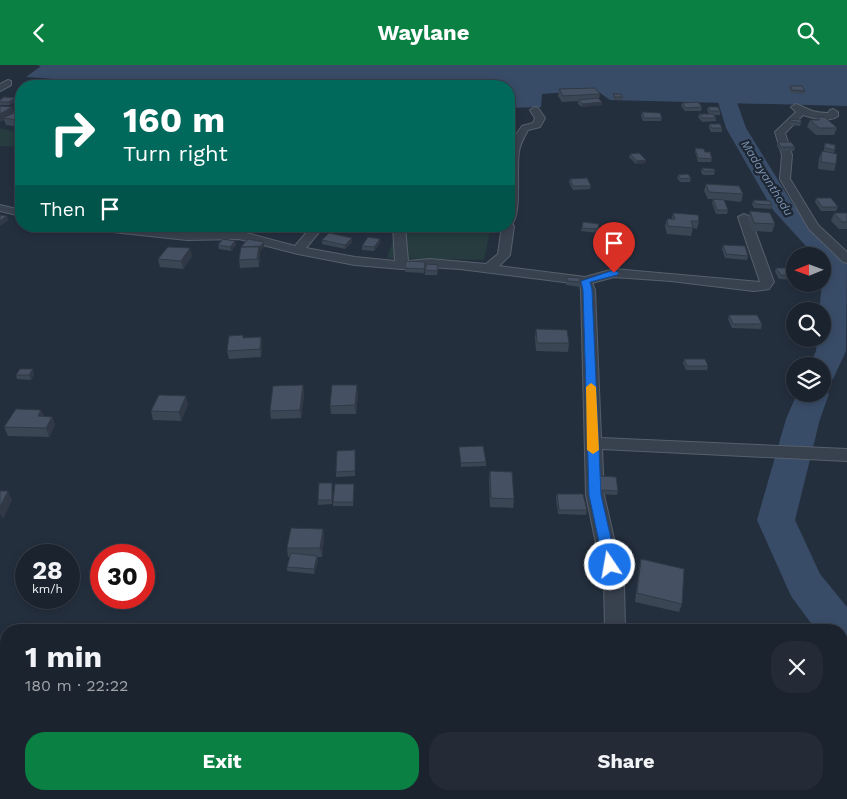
<!DOCTYPE html>
<html lang="en">
<head>
<meta charset="utf-8">
<style>
	:root { --surface:#1b232e; --page:#242b36; --text:#f1f3f6; --muted:#a0a4aa; --line:#39404a; --accent:#0b8043 }
	body { margin:0; font-family:"Work Sans",sans-serif; background:var(--page); color:var(--text); height:100vh; display:flex; flex-direction:column; font-size:19px; white-space:nowrap }
	* { box-sizing:border-box; margin:0 }
	p { font-size:16px; color:var(--muted) }
	.icon { flex:none; width:28px; height:28px; fill:none; stroke:currentColor; stroke-width:2; stroke-linecap:round; stroke-linejoin:round }
	.map { position:relative; flex:1; overflow:hidden }
	.details { position:absolute; left:0px; top:559px; width:848px; height:176px; display:flex; flex-direction:column; background:var(--surface); border-radius:20px 20px 0 0; box-shadow:0 2px 8px #0003,0 0 0 1px var(--line) }
	.details>* { flex:none }
	.top-card { position:absolute; left:15px; top:15px; width:500px; height:152px; border-radius:20px; box-shadow:0 2px 8px #0003,0 0 0 1px var(--line); background:#00695c; color:#fff; overflow:hidden }
	.needle { width:32px; rotate:269deg }
	.controls { position:absolute; left:786px; top:182px; display:grid; gap:10px }
	.controls a { display:grid; place-items:center; width:45px; height:45px; border-radius:50%; background:var(--surface); box-shadow:0 2px 8px #0003,0 0 0 1px var(--line); font-size:25px }
	.speed { position:absolute; left:15px; top:479px; display:flex; gap:10px; font-size:25px; font-weight:700; text-align:center }
	.speed>* { display:grid; place-content:center; width:65px; height:65px; border-radius:50%; background:var(--surface); box-shadow:0 2px 8px #0003,0 0 0 1px var(--line); line-height:1 }
	.speed small { font-size:12px; font-weight:400 }
	.speed .limit { border:8px solid #d22; background:#fff; color:#111 }
	.pin { position:absolute; display:grid; place-items:center; width:42px; height:42px; color:#fff; margin:-51px -21px; border-radius:50% 50% 50% 0; rotate:-45deg; box-shadow:0 0 5px #0007 }
	.pin .icon { rotate:45deg }
	.me { position:absolute; width:55px; margin:-28px; rotate:348deg; stroke-linejoin:round; filter:drop-shadow(0 0 4px #0008) }
	.turn { display:flex; align-items:center; gap:18px; height:105px; padding:0 25px; font-size:22px }
	.turn .icon { width:65px; height:65px; stroke-width:2.5 }
	.turn b { display:block; font-size:35px; line-height:42px }
	.then { display:flex; align-items:center; height:48px; padding:0 25px; background:#0003; gap:10px; font-size:19px }
	.round { display:grid; place-items:center; flex:none; width:52px; height:52px; border-radius:20px; background:var(--page) }
	.head { display:flex; align-items:center; justify-content:space-between; height:85px; padding:0 25px }
	h1 { font-size:30px; font-weight:700; line-height:38px }
	.button { display:flex; gap:10px; margin-top:auto; padding:10px 25px }
	.button a { flex:1; height:58px; border-radius:20px; background:var(--accent); color:#fff; font-size:20px; font-weight:700; line-height:58px; text-align:center }
	.button a+a { background:var(--page); color:var(--text) }
	header { display:flex; justify-content:space-between; align-items:center; height:65px; padding:0 25px; background:var(--accent); color:#fff; font-size:22px; font-weight:700 }
	.map>svg:first-child { display:block }
	.green { fill:#263c3f }
	.water { fill:#394c67 }
	.lines { fill:none; stroke-linecap:round; stroke-linejoin:round }
	.river { fill:#394c67; fill-rule:evenodd }
	.street-casing { stroke:#565f6c; stroke-width:2 }
	.secondary-casing { stroke:#565f6c; stroke-width:1 }
	.street { fill:#38414e; fill-rule:evenodd }
	.secondary { fill:#465061; fill-rule:evenodd }
	.wall { fill:#3b4654 }
	.shaded-wall { fill:#303945 }
	.building { fill:#455162; stroke:#303945 }
	.route { fill:#1a73e8; stroke:#114b97 }
	.slow { fill:#f59e0b }
	.labels { text-anchor:middle; stroke-width:4.5; stroke-linejoin:round; paint-order:stroke }
	.far-water-label { font-size:12px; font-style:italic; fill:#7c92b1; stroke:#1d2633 }
</style>
</head>
<body>
<header><svg class="icon" aria-label="back" viewBox="0 0 24 24"><path d="M15 5l-7 7 7 7"/></svg>Waylane<svg class="icon" aria-label="search" viewBox="0 0 24 24"><circle cx="10" cy="10" r="6"/><path d="M15 15l6 6"/></svg></header>
<div class="map">
<svg width="847" height="734" viewBox="0 0 847 734">
	<rect width="100%" height="100%" fill="#242f3e"/>
	<path class="green" d="M0 63 21 68V82L0 81Z
		M398 161H491L484 195 387 193Z"/>
	<path class="water" d="M36 0H847V41L610 35 596 25 542 29 541 42 509 43V21H126L127 19 26 12 41 1Z"/>
	<g class="lines">
		<path class="river" d="M694 0H710L733 26 746 63 794 141 847 196 846 286 833 314 822 316V301H809L816 286 817 274H822V246H819L822 219V191H815L773 145 726 63 715 27Z
			M822 321 829 329 820 354 795 455 820 509 847 542V581L841 583V565H816L791 531 757 455 786 354 797 329H822Z"/>
		<defs>
			<path id="street" d="M8 15 11 16V20L0 26V19Z
				M796 39C809 44 812 48 828 48L830 45 833 44 838 47V51C829 58 814 53 803 50L785 68 792 90 790 114 818 160 847 187V198L843 197 809 164 780 114 782 90 775 67 796 47 791 42Z
				M535 42 538 43 545 53 540 62 528 65C524 72 520 79 519 87 516 103 522 148 512 159L514 161 510 190 499 201 585 212 614 204 760 217 738 152 744 149 750 152 774 217 769 224 754 226 671 216 614 212 592 218 595 225 601 373 847 384V396L602 384 604 430 624 517 625 565H605L604 517 586 430 581 225 580 219 460 204 430 202 402 204 355 200 298 189 239 174 187 175 94 165 88 161H129L187 167 239 166 295 181 312 161H324L306 183 355 192 395 196 393 161H405L408 196 430 194 486 199 498 189 502 161H509V88L515 71 522 61 533 58 535 53 530 45Z
				M0 140 21 145V151L0 146Z
				M603 729H627V734H603Z"/>
			<path id="secondary" d="M0 666 6 668V701L0 699Z
				M133 729H185L187 734H135Z"/>
		</defs>
		<use href="#street" class="street-casing"/>
		<use href="#secondary" class="secondary-casing"/>
		<use href="#street" class="street"/>
		<use href="#secondary" class="secondary"/>
	</g>
	<path class="wall" d="M790 21 805 26 804 29 791 28 789 24Z
		M559 24 600 29 599 34 602 40 582 42 578 39V36L562 37 558 31Z
		M613 29 623 32 622 35H614L613 32Z
		M0 35 16 36 10 40H0Z
		M682 38 702 42 701 46H685L681 41Z
		M12 42 14 48 20 45 19 62 6 60 4 55 0 57Z
		M708 42 720 46V50H713L716 53V56L702 57 698 52 699 49H709L707 45Z
		M642 47 662 53 661 56H643L641 51Z
		M817 52 837 63 834 70H816L807 62 810 55H816Z
		M790 54 801 58 800 61 789 60Z
		M709 59 722 63V67H711L709 63Z
		M778 77 795 82 794 86H780L777 81Z
		M825 78 835 85 834 88 836 99 834 106 818 104 819 93 822 86 824 87V82Z
		M695 83 705 87 712 94 711 97H698L695 87Z
		M630 89 646 95V98L636 99 629 92Z
		M702 103 715 106 714 110H703L701 107Z
		M678 110 691 113 690 117H680L677 113Z
		M570 114 591 121 590 124 573 125 569 117Z
		M706 119 743 129 741 137 724 135 728 145 727 149H716L712 138 713 134H708L704 126Z
		M816 133 838 142 836 146H821L815 137Z
		M754 135 772 140 771 144 754 143 752 139Z
		M750 146 775 159 772 167 752 166 748 154Z
		M673 148 699 156 697 164 693 163 691 171 667 169 665 161 667 154H672Z
		M834 148H847V164H839L831 156Z
		M583 157 599 159 598 168 581 166Z
		M322 175 352 177 345 184 322 179Z
		M235 176 236 180 231 186 219 184 218 180Z
		M264 177V181L260 186V189L259 202 240 203 239 195 241 182Z
		M380 178 374 186 362 185V181Z
		M723 180 748 191 747 195 725 193 722 184Z
		M192 191 183 204 160 202 158 194Z
		M425 201 424 208 405 207V203Z
		M776 203H795V215L779 214 775 207Z
		M438 204 437 210H425V205Z
		M567 212 580 217V222L566 220Z
		M729 250 762 259 761 264 732 263 728 254Z
		M536 264 569 278 568 287 536 286 535 273Z
		M261 272 262 281 261 292 229 294 227 286 244 273Z
		M684 294 708 301 707 305H686L683 298Z
		M34 309 31 315 17 314 16 310Z
		M303 320 304 329 301 353 271 354 270 346Z
		M358 328 356 349H331L330 341Z
		M188 340 181 356 153 355 151 346Z
		M52 352 55 360 49 372 8 371 4 362Z
		M459 382 486 397V401L461 402Z
		M355 385V411L336 412V407Z
		M490 406 514 434 513 443 490 442 489 415Z
		M598 411 618 426 617 430 599 429 597 415Z
		M332 418V439L318 440V435Z
		M354 423 353 441H333V437Z
		M557 429 587 445 586 450 558 449 556 433Z
		M323 464 324 472 322 492H318V495L314 509 287 506V502L290 492H288L287 483Z
		M641 494 682 539 679 547 635 537 639 503Z
		M686 729H747L748 734H687Z"/>
	<path class="shaded-wall" d="M15 33 16 36 10 40 9 37Z
		M602 37V40L582 42V39Z
		M12 42 14 49 3 53 4 55 0 57V49Z
		M21 53V61L19 62 17 55Z
		M646 95V98L636 99 637 96Z
		M7 151 9 155 0 161V156Z
		M352 173V177L345 184V180Z
		M380 174V178L374 186V182Z
		M235 176 236 180 231 186 230 182Z
		M264 177V181L260 186V189L259 202 256 185Z
		M190 183 192 191 183 204 181 196Z
		M261 272 262 281 261 292 260 284Z
		M33 304 34 309 31 315 29 310Z
		M303 320 304 329 301 353 300 345Z
		M357 320 358 328 356 349 355 340Z
		M186 331 188 340 181 356 179 347Z
		M41 345 45 353 38 351Z
		M52 352 55 360 49 372 46 363Z
		M8 426 12 435 3 454 0 449V442Z
		M323 464 324 472 322 492 320 483Z
		M317 491 318 495 314 509V504Z"/>
	<path class="building" d="M790 21H802L805 26 792 25Z
		M595 23 600 29 563 31 559 24Z
		M613 29H621L623 32H615Z
		M4 32 15 33 9 37H0V35Z
		M598 33 602 37 582 39 579 35Z
		M698 37 702 42 686 43 682 38Z
		M0 41 12 42 0 49Z
		M708 42H718L720 46H710Z
		M20 45H21V53L17 55 3 53Z
		M642 47 660 48 662 53H644Z
		M699 49H713L716 53H703Z
		M817 52H825L837 63H819L810 55H820Z
		M790 54 801 55V58L790 56Z
		M709 59H720L722 63H712Z
		M778 77H791L795 82H781Z
		M825 78 835 80V85L825 83Z
		M695 83 704 84 705 87H710L712 94 698 93Z
		M822 86 837 89 836 99 821 97Z
		M639 88 646 95 637 96 630 89Z
		M702 103 714 104 715 106H704Z
		M688 109 691 113 681 114 678 110Z
		M587 113 591 121H573L570 114Z
		M706 119 739 121 743 129 709 127Z
		M816 133H831L838 142H822Z
		M713 134 724 135 728 145H717Z
		M754 135 770 136 772 140 755 139Z
		M750 146 770 148 775 159 754 158Z
		M673 148 698 150 699 156H691L693 163 668 161 667 154H675Z
		M834 148H847V157H842Z
		M0 150 7 151 0 156Z
		M583 157 599 159 598 164 582 163Z
		M329 168 352 173 345 180 322 175Z
		M368 172 380 174 374 182 362 181Z
		M223 174 235 176 230 182 218 180Z
		M248 174 264 177 259 182H241Z
		M723 180 745 181 748 191 726 189Z
		M259 181 257 194 239 195 241 182Z
		M168 182 190 183 181 196 158 194Z
		M406 196 425 197 424 204 405 203Z
		M427 199 438 200 437 206 425 205Z
		M776 203H795V211L781 210Z
		M567 212 580 213V217L567 216Z
		M729 250H757L762 259H733Z
		M536 264 567 265 569 278H537Z
		M243 270V273L261 272 260 284 227 286 229 271Z
		M684 294H705L708 301H687Z
		M20 304H33L29 310H16Z
		M303 320 300 345 270 346 273 321Z
		M332 320H357L355 340 330 341Z
		M159 330 186 331 179 347 151 346Z
		M16 344 41 345 38 351 52 352 46 363 4 362Z
		M483 381 486 397 461 398 459 382Z
		M355 385V406L336 407 337 386Z
		M490 406 512 407 514 434 491 433Z
		M598 411 616 412 618 426 599 425Z
		M319 418H332V435H318Z
		M335 419H354L353 437H333Z
		M0 426H8L0 442Z
		M557 429H583L587 445H559Z
		M291 463 323 464 320 483H287Z
		M291 488 317 491 314 504 287 502Z
		M641 494 684 504 682 539 637 528Z
		M691 729H747L748 734H693Z
		M406 730 420 734H405Z"/>
	<path class="route" d="M614 205 619 208 617 210 590 217 592 225 601 430 617 500 615 503 610 505 606 503 604 500 589 430 583 225 581 216Z"/>
	<path class="slow" d="M591 318 596 322 599 385 593 389 587 385 586 322Z"/>
	<g class="labels">
		<g class="far-water-label">
			<text transform="translate(767 113) rotate(58)" y="4">Madayanthodu</text>
		</g>
	</g>
</svg>
<div class="controls">
<a><svg class="needle" viewBox="-14 -14 28 28"><path d="M0-13l5 13h-10z" fill="#e53935"/><path d="M0 13l5-13h-10z" fill="#a0a4aa"/></svg></a>
<a><svg class="icon" aria-label="search" viewBox="0 0 24 24"><circle cx="10" cy="10" r="6"/><path d="M15 15l6 6"/></svg></a>
<a><svg class="icon" aria-label="layers" viewBox="0 0 24 24"><path d="M12 4l9 5-9 5-9-5zM3 14l9 5 9-5"/></svg></a>
</div>
<div class="speed"><div>28<small>km/h</small></div><div class="limit">30</div></div>
<div class="pin" style="left:614px;top:208px;background:#d93025"><svg class="icon" aria-label="arrive" viewBox="0 0 24 24"><path d="M6 21V4h12l-3 4 3 4H6"/></svg></div>
<svg class="me" style="left:610px;top:500px" viewBox="-20 -20 40 40"><circle r="17" fill="#1a73e8" stroke="#fff" stroke-width="3"/><path d="M0-11L8 9 0 5-8 9z" fill="#fff"/></svg>
<div class="top-card">
<div class="turn"><svg class="icon" aria-label="right" viewBox="0 0 24 24"><path d="M7 20v-9h11M14 6l5 5-5 5"/></svg><div><b>160 m</b>Turn right</div></div>
<div class="then">Then<svg class="icon" aria-label="arrive" viewBox="0 0 24 24"><path d="M6 21V4h12l-3 4 3 4H6"/></svg></div>
</div>
<section class="details">
<div class="head"><div><h1>1 min</h1><p>180 m · 22:22</p></div><a class="round"><svg class="icon" aria-label="close" viewBox="0 0 24 24"><path d="M6 6l12 12M18 6L6 18"/></svg></a></div>
<div class="button"><a>Exit</a><a>Share</a></div>
</section>
</div>
</body>
</html>
